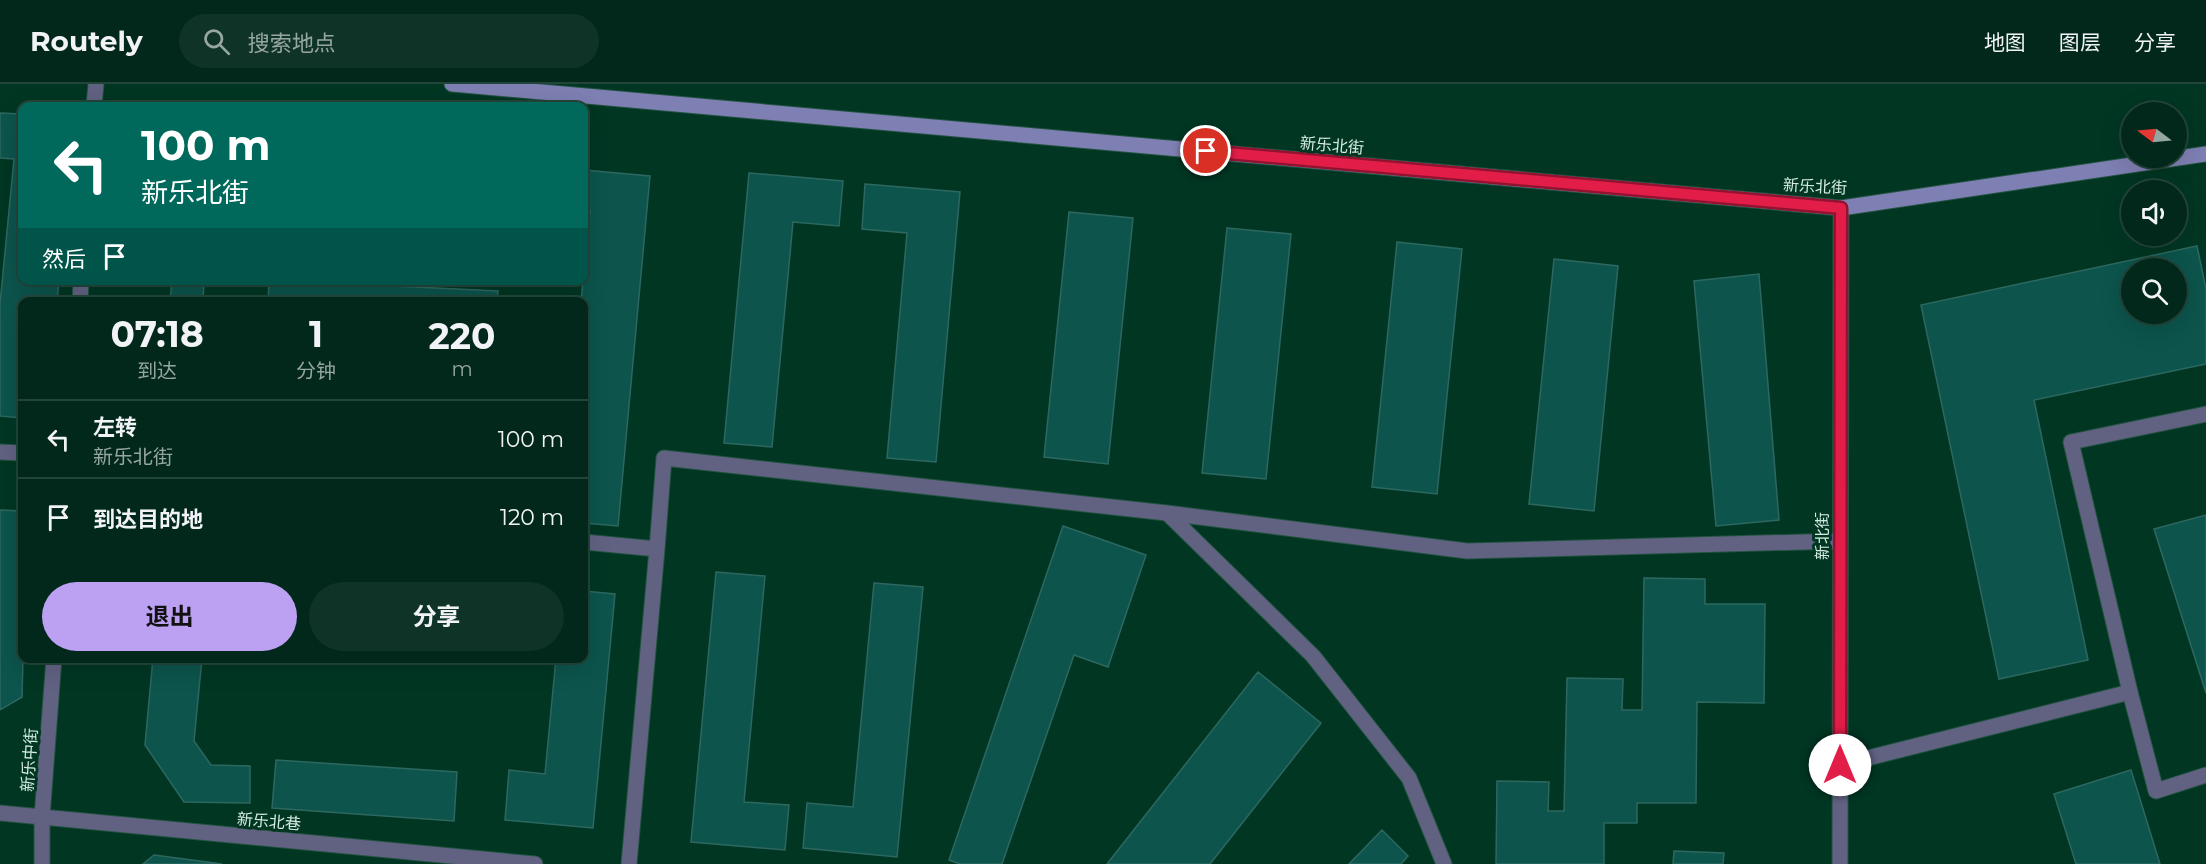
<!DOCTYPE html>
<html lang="zh">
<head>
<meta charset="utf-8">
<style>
	:root { --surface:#01281a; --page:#0f3427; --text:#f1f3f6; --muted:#96a6a2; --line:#234439; --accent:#bca0f2 }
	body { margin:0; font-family:Montserrat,"Noto Sans SC",sans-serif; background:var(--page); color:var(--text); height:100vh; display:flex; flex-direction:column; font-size:22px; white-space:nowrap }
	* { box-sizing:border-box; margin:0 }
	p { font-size:20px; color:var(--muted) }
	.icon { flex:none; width:33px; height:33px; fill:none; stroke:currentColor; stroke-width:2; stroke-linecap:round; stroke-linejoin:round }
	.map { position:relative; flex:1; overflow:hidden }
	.drawer { position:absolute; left:18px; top:213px; width:570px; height:366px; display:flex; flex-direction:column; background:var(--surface); border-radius:12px; box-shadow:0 6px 24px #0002,0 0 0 2px var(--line) }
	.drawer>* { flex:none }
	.top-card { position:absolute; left:18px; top:18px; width:570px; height:183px; border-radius:12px; box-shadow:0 6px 24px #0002,0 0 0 2px var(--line); background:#00695c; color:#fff; overflow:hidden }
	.needle { width:39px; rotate:286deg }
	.buttons { position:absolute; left:2121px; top:18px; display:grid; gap:12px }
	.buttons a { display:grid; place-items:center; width:66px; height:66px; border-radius:50%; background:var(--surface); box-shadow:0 6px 24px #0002,0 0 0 2px var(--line); font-size:30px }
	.pin { position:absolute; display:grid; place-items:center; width:51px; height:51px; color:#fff; margin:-26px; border:3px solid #fff; border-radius:50%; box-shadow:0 2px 6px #0007 }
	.me { position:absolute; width:66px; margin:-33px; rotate:0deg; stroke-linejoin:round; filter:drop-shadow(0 0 4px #0008) }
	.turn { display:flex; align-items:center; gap:21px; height:126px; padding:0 24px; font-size:27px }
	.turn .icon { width:78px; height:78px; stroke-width:2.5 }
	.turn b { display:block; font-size:42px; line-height:51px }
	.then { display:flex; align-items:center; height:57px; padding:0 24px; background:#0003; gap:12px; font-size:22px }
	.eta { display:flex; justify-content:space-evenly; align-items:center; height:102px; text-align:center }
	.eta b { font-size:36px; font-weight:700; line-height:42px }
	.primary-button { display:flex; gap:12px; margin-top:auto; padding:12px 24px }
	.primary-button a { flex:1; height:69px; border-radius:36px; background:var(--accent); color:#111; font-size:24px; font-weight:700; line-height:69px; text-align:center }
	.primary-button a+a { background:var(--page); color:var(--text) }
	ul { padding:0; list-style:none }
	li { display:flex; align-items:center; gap:18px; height:78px; padding:0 24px; border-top:2px solid var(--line) }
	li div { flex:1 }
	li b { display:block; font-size:22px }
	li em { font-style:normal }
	header { display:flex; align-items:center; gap:36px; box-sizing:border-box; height:84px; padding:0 30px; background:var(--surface); border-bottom:2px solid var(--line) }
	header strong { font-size:28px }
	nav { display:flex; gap:33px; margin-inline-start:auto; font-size:21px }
	.search { width:420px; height:54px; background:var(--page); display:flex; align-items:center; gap:15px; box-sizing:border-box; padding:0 21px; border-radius:33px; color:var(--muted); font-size:22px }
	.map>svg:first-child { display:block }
	.building { fill:#0c544c; stroke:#2d6860; stroke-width:1.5; fill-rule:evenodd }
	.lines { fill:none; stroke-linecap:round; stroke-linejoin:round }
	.lane-casing { stroke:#235341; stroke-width:17 }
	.street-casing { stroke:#235341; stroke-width:17 }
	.secondary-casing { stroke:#235341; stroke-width:17 }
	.lane { stroke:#616282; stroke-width:15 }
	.street { stroke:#616282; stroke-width:15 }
	.secondary { stroke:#7e7fb2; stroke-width:15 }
	.route-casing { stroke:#92132f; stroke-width:15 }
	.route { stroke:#e11d48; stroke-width:10 }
	.labels { text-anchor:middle; stroke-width:6; stroke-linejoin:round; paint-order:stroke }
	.street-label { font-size:16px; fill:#d3ecdf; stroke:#013623 }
</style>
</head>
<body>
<header>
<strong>Routely</strong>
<div class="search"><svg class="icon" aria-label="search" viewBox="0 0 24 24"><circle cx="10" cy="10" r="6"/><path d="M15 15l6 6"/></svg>搜索地点</div>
<nav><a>地图</a><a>图层</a><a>分享</a></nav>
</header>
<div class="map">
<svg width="2206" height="780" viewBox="0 0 2206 780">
	<rect width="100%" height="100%" fill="#013623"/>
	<path class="building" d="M0 29 22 30V196H59L57 218H22V334L0 332V220L14 75 0 74Z
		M584 86 650 92 618 442 584 439V218H581L590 126 584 125Z
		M749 89 843 97 839 142 793 138 772 363 724 359Z
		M865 100 960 108 936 378 887 374 907 149 862 145Z
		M1069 128 1133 134 1108 380 1044 373Z
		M1227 144 1291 150 1266 395 1202 389Z
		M1397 158 1462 165 1437 410 1372 403Z
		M2197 162 2206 205V280L2034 316 2088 576 1999 595 1921 221ZM2132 184H2176V230H2132Z
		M1554 175 1618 182 1594 427 1529 420Z
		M1759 190 1779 436 1716 442 1694 197Z
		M172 196H204L203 218H170Z
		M269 196 498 207 497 218H268Z
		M0 426 22 427 23 574 22 613 0 626Z
		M2206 431V609L2154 445Z
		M1063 442 1146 471 1108 583 1074 571 1002 780H960L949 776Z
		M716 488 765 492 744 718 789 721 785 766 691 758Z
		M1644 494 1705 495V520H1765L1764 619 1697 618 1696 719H1637V739H1604V780H1496L1497 697 1549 698 1548 727H1564L1567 594 1623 595 1622 626H1642Z
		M874 499 923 503 897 773 803 764 807 719 853 723Z
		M584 507 615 510 593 744 505 736 509 686 545 690 556 574H584Z
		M153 574H202L194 657 211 681 250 682V719L184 718 145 661Z
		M1258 588 1321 639 1210 780H1107Z
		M276 676 457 688 454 737 272 724Z
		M2131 686 2160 780H2076L2054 710Z
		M1382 746 1408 772 1401 780H1349Z
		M1674 767 1724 769 1723 780H1673Z
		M154 771 222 780H143Z"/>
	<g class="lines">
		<defs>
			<path id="lane" d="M2206 330 2071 358 2130 608 2156 707 2206 691
				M0 368 22 369
				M1167 429 1313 572 1409 694 1444 780
				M584 458 657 465 664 374 1167 429 1467 467 1840 457
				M1840 681 2130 608
				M629 780 657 465"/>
			<path id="street" d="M94 22 96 0
				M80 218 81 196
				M0 729 535 780
				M42 780V733L54 574
				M1840 780 1841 124"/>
			<path id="secondary" d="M452 0 1841 124 2206 70"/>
		</defs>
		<use href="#lane" class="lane-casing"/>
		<use href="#street" class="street-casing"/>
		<use href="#secondary" class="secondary-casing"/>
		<use href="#lane" class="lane"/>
		<use href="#street" class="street"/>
		<use href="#secondary" class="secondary"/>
	</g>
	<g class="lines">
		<defs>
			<path id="route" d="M1206 67 1841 124 1840 681"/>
		</defs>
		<use href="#route" class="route-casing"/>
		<use href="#route" class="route"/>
	</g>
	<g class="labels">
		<g class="street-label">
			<text transform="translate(1332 61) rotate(5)" y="6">新乐北街</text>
			<text transform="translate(1815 102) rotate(3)" y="6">新乐北街</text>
			<text transform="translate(1822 452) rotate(-90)" y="6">新北街</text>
			<text transform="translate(29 676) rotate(-86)" y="6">新乐中街</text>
			<text transform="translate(269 737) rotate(5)" y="6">新乐北巷</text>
		</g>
	</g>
</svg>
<div class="buttons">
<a><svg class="needle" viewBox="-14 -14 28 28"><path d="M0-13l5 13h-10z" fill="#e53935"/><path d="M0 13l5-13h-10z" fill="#96a6a2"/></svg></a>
<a><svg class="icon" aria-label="sound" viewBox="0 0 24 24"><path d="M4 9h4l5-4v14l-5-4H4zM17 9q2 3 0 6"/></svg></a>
<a><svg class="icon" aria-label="search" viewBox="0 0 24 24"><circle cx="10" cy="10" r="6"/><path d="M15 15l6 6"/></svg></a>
</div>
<div class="pin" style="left:1206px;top:67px;background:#d93025"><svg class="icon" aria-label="arrive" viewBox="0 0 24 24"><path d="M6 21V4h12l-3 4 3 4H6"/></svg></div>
<svg class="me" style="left:1840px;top:681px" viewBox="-20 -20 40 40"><circle r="19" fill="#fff"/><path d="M0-13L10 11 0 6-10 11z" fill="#e11d48"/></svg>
<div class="top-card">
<div class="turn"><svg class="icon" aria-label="left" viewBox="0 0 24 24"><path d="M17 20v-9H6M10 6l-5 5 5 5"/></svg><div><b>100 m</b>新乐北街</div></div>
<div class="then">然后<svg class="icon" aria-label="arrive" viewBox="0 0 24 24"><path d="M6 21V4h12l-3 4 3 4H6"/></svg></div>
</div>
<section class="drawer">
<div class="eta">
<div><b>07:18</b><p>到达</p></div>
<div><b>1</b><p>分钟</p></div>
<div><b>220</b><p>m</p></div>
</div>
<ul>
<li><svg class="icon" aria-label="left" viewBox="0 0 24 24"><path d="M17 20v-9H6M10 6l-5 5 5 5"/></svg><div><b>左转</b><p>新乐北街</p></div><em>100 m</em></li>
<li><svg class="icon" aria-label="arrive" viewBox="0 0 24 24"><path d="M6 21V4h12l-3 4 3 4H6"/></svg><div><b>到达目的地</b></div><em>120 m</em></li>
</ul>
<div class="primary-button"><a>退出</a><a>分享</a></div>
</section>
</div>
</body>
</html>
